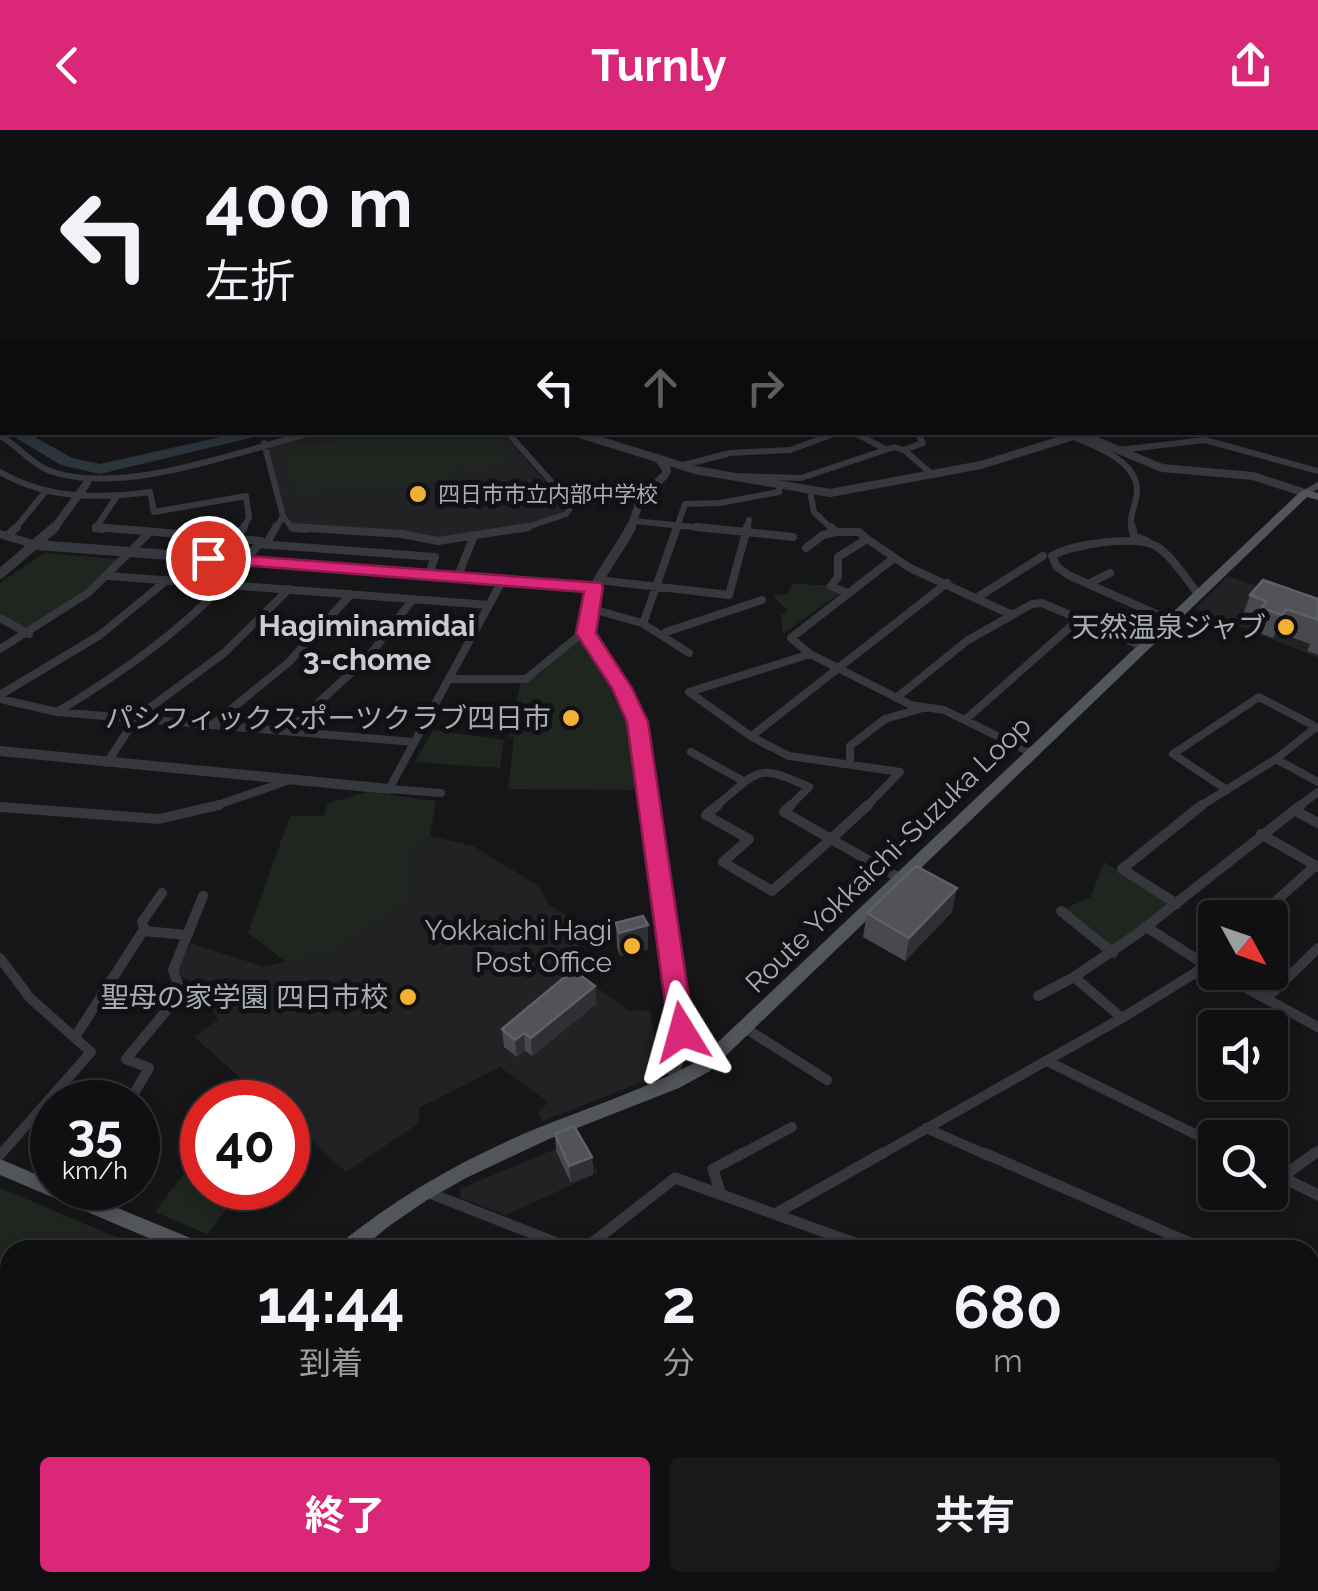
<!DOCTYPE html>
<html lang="ja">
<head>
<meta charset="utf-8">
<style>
	:root { --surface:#101012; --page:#19191b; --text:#f1f3f6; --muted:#9c9d9f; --line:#303032; --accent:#db2777 }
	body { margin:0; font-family:Raleway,"Noto Sans JP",sans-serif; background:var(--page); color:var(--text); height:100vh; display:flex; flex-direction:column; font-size:38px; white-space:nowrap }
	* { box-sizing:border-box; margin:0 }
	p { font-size:32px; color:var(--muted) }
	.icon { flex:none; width:55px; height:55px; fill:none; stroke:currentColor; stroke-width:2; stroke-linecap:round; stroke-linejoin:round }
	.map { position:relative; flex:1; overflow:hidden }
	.sheet { position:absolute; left:0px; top:1110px; width:1320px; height:352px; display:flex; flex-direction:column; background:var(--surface); border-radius:30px 30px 0 0; box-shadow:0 5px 15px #0003,0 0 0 2px var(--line) }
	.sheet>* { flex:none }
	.banner { position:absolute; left:0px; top:0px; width:1320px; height:305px; box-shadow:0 5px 15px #0003,0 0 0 2px var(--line); background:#101012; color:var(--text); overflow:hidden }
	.needle { width:65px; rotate:130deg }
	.buttons { position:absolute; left:1198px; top:770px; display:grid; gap:20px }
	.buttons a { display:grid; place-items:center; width:90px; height:90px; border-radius:10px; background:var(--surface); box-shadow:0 5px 15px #0003,0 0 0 2px var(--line); font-size:50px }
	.speed { position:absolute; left:30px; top:950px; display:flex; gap:20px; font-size:50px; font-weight:700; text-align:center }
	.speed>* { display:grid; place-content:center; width:130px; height:130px; border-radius:50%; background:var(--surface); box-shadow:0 5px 15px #0003,0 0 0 2px var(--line); line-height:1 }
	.speed small { font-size:25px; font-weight:400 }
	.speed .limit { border:15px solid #d22; background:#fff; color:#111 }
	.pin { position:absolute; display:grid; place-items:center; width:85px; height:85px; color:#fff; margin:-42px; border:5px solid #fff; border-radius:50%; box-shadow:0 2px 10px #0007 }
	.me { position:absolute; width:110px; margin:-55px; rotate:352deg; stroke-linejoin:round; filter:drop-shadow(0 0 8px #0008) }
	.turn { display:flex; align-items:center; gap:35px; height:210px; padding:0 40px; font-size:45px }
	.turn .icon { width:130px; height:130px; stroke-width:2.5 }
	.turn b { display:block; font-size:70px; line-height:85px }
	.lanes { display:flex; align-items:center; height:95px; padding:0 40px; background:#0003; justify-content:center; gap:50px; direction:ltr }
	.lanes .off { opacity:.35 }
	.eta { display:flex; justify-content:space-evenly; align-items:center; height:170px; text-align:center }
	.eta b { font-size:60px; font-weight:700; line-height:70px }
	.button { display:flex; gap:20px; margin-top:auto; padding:20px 40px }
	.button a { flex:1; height:115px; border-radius:10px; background:var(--accent); color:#fff; font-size:40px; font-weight:700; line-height:115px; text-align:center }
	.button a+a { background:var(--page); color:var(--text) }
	header { display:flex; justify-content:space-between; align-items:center; height:130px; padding:0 40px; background:var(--accent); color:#fff; font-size:45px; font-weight:700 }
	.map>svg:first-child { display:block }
	.built { fill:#222225 }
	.green { fill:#1e261f }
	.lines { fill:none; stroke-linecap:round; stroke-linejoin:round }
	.river { fill:#2c353c; fill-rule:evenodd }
	.minor-far3 { stroke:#37383d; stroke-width:6 }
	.minor-far2 { stroke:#37383d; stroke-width:8 }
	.minor-far1 { stroke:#37383d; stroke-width:10 }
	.minor { stroke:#37383d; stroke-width:11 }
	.tertiary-far3 { stroke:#37383d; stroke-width:8 }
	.tertiary-far2 { stroke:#37383d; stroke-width:10 }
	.tertiary-far1 { stroke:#37383d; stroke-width:12 }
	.tertiary { stroke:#37383d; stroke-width:15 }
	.secondary { fill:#45474d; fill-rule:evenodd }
	.primary { fill:#53555c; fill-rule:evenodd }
	.wall { fill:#47494d }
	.shaded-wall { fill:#2f3033 }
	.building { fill:#525359; stroke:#5f6168; stroke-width:2.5 }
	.route { fill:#db2777; stroke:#8e194d; stroke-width:2.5 }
	.poi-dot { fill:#f2b134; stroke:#111113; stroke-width:4 }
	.labels { text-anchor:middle; stroke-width:10; stroke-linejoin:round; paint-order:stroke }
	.far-poi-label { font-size:22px; fill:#a8adb8; stroke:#111113; text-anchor:start }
	.poi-label { font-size:28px; fill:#a8adb8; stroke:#111113; text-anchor:end }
	.street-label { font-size:28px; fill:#a8adb8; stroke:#111113 }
	.neighbourhood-label { font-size:30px; font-weight:bold; fill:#c9ccd4; stroke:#111113 }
</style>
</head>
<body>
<header><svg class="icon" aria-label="back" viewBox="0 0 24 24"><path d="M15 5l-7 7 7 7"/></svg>Turnly<svg class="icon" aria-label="share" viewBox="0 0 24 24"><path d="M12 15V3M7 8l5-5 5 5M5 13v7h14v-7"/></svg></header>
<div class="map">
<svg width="1318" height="1461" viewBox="0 0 1318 1461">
	<rect width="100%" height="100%" fill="#161618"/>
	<path class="built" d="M321 303H503L565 375 562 382 522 397 441 408 293 394 283 378 267 315Z
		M1228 446 1318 478V528L1195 478Z
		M430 706 473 716 539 756 548 774 572 789 574 799 578 801 580 845 628 880 650 881 660 945 543 991 538 983 548 972 500 937 419 978V993L346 1042 288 990V972H268L194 907 218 890 201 854 182 847 177 839 191 813 264 837 326 822 406 723Z
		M579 1009 598 1043 506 1085 461 1068 460 1059Z"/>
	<path class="green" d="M412 303H453L458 340 434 354 295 363 290 340 279 320 289 315Z
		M456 303H501L505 336 461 339Z
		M44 423 118 429C92 459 60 478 27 499L0 485V453Z
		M793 454 826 455 839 464 783 504 781 485 788 481 773 466 787 464Z
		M581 508C617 569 638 585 634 660L508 659 514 608 509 607 521 551 536 547Z
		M433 600 504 610 500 638 415 632Z
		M368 662 436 671 430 706 406 723 410 766 326 822 286 832 248 803 290 686H324L328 673Z
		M1104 732 1166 771 1167 775 1111 818 1064 779 1091 767Z
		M202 1019V1058H231L238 1064 207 1104 155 1082Z
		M0 1058 147 1120H10V1452L75 1453 72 1461H0Z"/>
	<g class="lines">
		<path class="river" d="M0 83H2V91H0Z
			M6 302H26L72 328 100 334 243 302H275L100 344 61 335Z"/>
		<path class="minor-far3" d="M507 302 572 375
			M853 302 885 319
			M0 306C18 315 31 334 50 341 124 367 241 320 315 302
			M1071 306C1093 315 1137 330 1137 360 1137 374 1128 385 1132 400
			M264 313 283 386 293 399 306 400
			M904 320 923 313 917 302
			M1119 320 1205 310 1318 341
			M680 336 730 323 790 320 839 302
			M0 342C47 369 97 369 150 362L154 382 246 366 249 388 242 400
			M734 346 801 348 894 317 904 320 933 345
			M810 361 814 382 833 400
			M634 391 722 400
			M14 400 45 362
			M103 400 95 399 117 366
			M275 400 283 386
			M519 400 566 384 572 375 582 372 643 365
			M676 400 685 374 720 373 779 362V355
			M747 400 749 390"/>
		<path class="minor-far2" d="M292 397 402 404 438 411 528 397
			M747 397 746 402 793 407
			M831 397 836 402H859L867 409
			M1132 397 1134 406 1148 412
			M0 404 36 415
			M7 406 17 397
			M237 409 244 397
			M268 411 276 397
			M259 414 435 427 428 446
			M806 418 823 405 836 402
			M894 428 791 508 810 524 911 575 944 580 1034 624
			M109 446 489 475
			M457 448 474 406
			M598 450 729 465 746 402 696 397
			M1088 454 1110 443
			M847 463 831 456 838 447V427L867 409 910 438 1012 485
			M978 467 1043 426
			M589 478 642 493 689 523
			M0 488 29 504
			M644 491 677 397
			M1172 491 1070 446 1057 437 1052 426C1071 414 1135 405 1156 416 1172 426 1187 450 1199 465
			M666 502 762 470
			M0 519 88 463 149 403
			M810 524 689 562 752 607 789 626 900 642 866 677
			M449 549H526L586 500
			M0 565 100 505 167 450
			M896 568 968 510 1032 474 1042 473 1144 517
			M0 569 57 582 414 612
			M57 582C135 535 205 484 261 411L96 397
			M965 590 1079 489
			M212 595 289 532 351 464
			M288 601 369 526 413 469
			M753 605 947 453
			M691 622 745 652
			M1276 629 1316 597
			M107 633 136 588 224 523 289 459
			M850 634V616L885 589 923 578
			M1227 660 1173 624 1259 567 1318 598
			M441 663 389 659 502 451
			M0 677H5
			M212 677 290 650
			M715 677C759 641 755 632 809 657L789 677
			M1199 677 1276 629 1318 652
			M1298 677 1318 662"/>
		<path class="minor-far1" d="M718 675 706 685 749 709 723 732 772 761 831 709
			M791 675 784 682 831 709
			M0 677 159 689 219 675
			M1294 680 1318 693
			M1261 704 1318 737
			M831 709 901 749
			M831 709 868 675
			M1177 774 1122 739 1202 675
			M1061 781 1113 823
			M1257 788 1315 736
			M1148 798 1215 841
			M145 801 142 792 162 763
			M0 828 30 868 91 922 0 1025
			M1217 842 1318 897
			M1038 866 1074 847
			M1266 869 1318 818
			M1122 888 1074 847 1137 804 1301 675
			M745 898 827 950
			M75 907 143 801 188 805
			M1047 931 1215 1014
			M129 972 149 938 126 929 181 863 173 840 203 766
			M32 989 52 997
			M138 989 145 995 138 1004
			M926 998 989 1026
			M738 1026 792 997
			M878 1026 1122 888 1195 843 1215 825
			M1312 1026 1318 1021"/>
		<path class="minor" d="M984 1023 1206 1120
			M1270 1041 1318 1065
			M1282 1047 1315 1023
			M424 1061 575 1120
			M721 1065 713 1039 743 1023
			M775 1084 883 1023
			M583 1120 675 1048 874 1120
			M1310 1155 1318 1154
			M491 1452 509 1461
			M327 1461 330 1452
			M473 1461 476 1452
			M669 1461 672 1452"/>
		<path class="tertiary-far3" d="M573 302 695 340 830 363 981 335 1080 304 1162 338 1253 346 1305 363
			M53 400 87 353
			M630 400 641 368 665 345 667 340 658 328"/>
		<path class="tertiary-far2" d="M631 397C617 425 593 449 588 480 581 516 613 541 629 570 645 602 646 643 651 677
			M37 415 594 457
			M0 444 55 397
			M0 621 389 659"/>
		<path class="tertiary-far1" d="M650 675 682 902 673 953"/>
		<path class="tertiary" d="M1310 1341 1318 1334
			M1004 1452 1025 1461
			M1239 1461 1241 1452"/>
		<path class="secondary" d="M1318 352V359L1308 365H1302V361Z"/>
		<path class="primary" d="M110 0H118V2H111Z
			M0 66H2V71H0Z
			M1305 360 1318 363V370L1307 367 710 941 679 958 549 1009 466 1048 427 1070 389 1096 360 1120H336L339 1114C401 1064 467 1027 540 997 593 976 648 958 698 931L1301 361Z
			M0 1029 52 1051V1058H69L205 1114 208 1120H177L0 1045Z
			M156 1452H179L176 1461H153Z"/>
	</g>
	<path class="wall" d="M1250 465 1318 469V525L1307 521 1310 514 1278 502 1273 508 1254 501 1257 493 1242 488Z
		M952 782 905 831 863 807 867 783Z
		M616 793 648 795V819L620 826 617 817Z
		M595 856 596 874 532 926 525 920 517 927 504 917 502 899Z
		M555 1004 592 1027 593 1044 571 1053 556 1021Z
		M1318 1449V1461H1310Z"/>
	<path class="shaded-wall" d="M1287 479 1278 502 1273 508 1282 485Z
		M957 758 952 782 905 831 909 808Z
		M648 795V819L620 826 619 803Z
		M595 856 596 874 532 926 531 908Z
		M524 903 525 920 517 927 515 910Z
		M592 1027 593 1044 571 1053 569 1036Z"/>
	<path class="building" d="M1263 450 1318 469V490L1287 479 1282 485 1262 478 1266 471 1250 465Z
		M916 736 957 758 909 808 867 783Z
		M643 786 648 795 619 803 616 793Z
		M573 840 595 856 531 908 524 903 515 910 502 899Z
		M574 996 592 1027 569 1036 555 1004Z"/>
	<path class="route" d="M208 423 601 453 603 457 596 503 632 558 648 592 694 902 691 909H673L669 902 627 592 612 558 576 503 584 462 202 432V425Z"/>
	<g class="poi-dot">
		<circle cx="418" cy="364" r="10"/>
		<circle cx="1286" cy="497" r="10"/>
		<circle cx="571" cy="588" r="10"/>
		<circle cx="632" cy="816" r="10"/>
		<circle cx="408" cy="867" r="10"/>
	</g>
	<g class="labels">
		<g class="far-poi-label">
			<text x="438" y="372">四日市市立内部中学校</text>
		</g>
		<g class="poi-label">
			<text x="1266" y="507">天然温泉ジャブ</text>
			<text x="551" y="598">パシフィックスポーツクラブ四日市</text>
			<text x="612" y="810">Yokkaichi Hagi<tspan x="612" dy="32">Post Office</tspan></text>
			<text x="388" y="877">聖母の家学園 四日市校</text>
		</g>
		<g class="street-label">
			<text transform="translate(888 724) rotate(-44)" y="10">Route Yokkaichi-Suzuka Loop</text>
		</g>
		<g class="neighbourhood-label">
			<text x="367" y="506">Hagiminamidai<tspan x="367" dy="34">3-chome</tspan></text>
		</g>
	</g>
</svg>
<div class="buttons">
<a><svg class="needle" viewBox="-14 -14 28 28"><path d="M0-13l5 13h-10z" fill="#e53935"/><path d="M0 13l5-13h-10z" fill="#9c9d9f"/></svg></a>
<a><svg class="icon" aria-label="sound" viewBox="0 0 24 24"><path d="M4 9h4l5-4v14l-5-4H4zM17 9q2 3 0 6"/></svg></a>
<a><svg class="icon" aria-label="search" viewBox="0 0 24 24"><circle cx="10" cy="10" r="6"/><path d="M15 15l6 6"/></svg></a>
</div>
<div class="speed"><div>35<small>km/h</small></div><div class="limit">40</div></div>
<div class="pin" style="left:208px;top:428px;background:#d93025"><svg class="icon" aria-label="arrive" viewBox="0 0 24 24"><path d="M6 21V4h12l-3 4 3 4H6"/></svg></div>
<svg class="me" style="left:682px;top:902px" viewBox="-20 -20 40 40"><path d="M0-17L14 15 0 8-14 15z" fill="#db2777" stroke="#fff" stroke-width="4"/></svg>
<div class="banner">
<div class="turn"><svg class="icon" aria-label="left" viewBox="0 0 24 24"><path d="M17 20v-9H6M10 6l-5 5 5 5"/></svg><div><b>400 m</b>左折</div></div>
<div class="lanes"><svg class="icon" aria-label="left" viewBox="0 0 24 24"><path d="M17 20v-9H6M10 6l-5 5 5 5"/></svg><svg class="icon off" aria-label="ahead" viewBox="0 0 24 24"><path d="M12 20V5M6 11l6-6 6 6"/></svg><svg class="icon off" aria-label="right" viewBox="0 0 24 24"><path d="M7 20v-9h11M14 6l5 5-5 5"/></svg></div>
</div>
<section class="sheet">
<div class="eta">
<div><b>14:44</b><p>到着</p></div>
<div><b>2</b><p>分</p></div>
<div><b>680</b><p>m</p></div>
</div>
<div class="button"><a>終了</a><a>共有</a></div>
</section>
</div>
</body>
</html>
